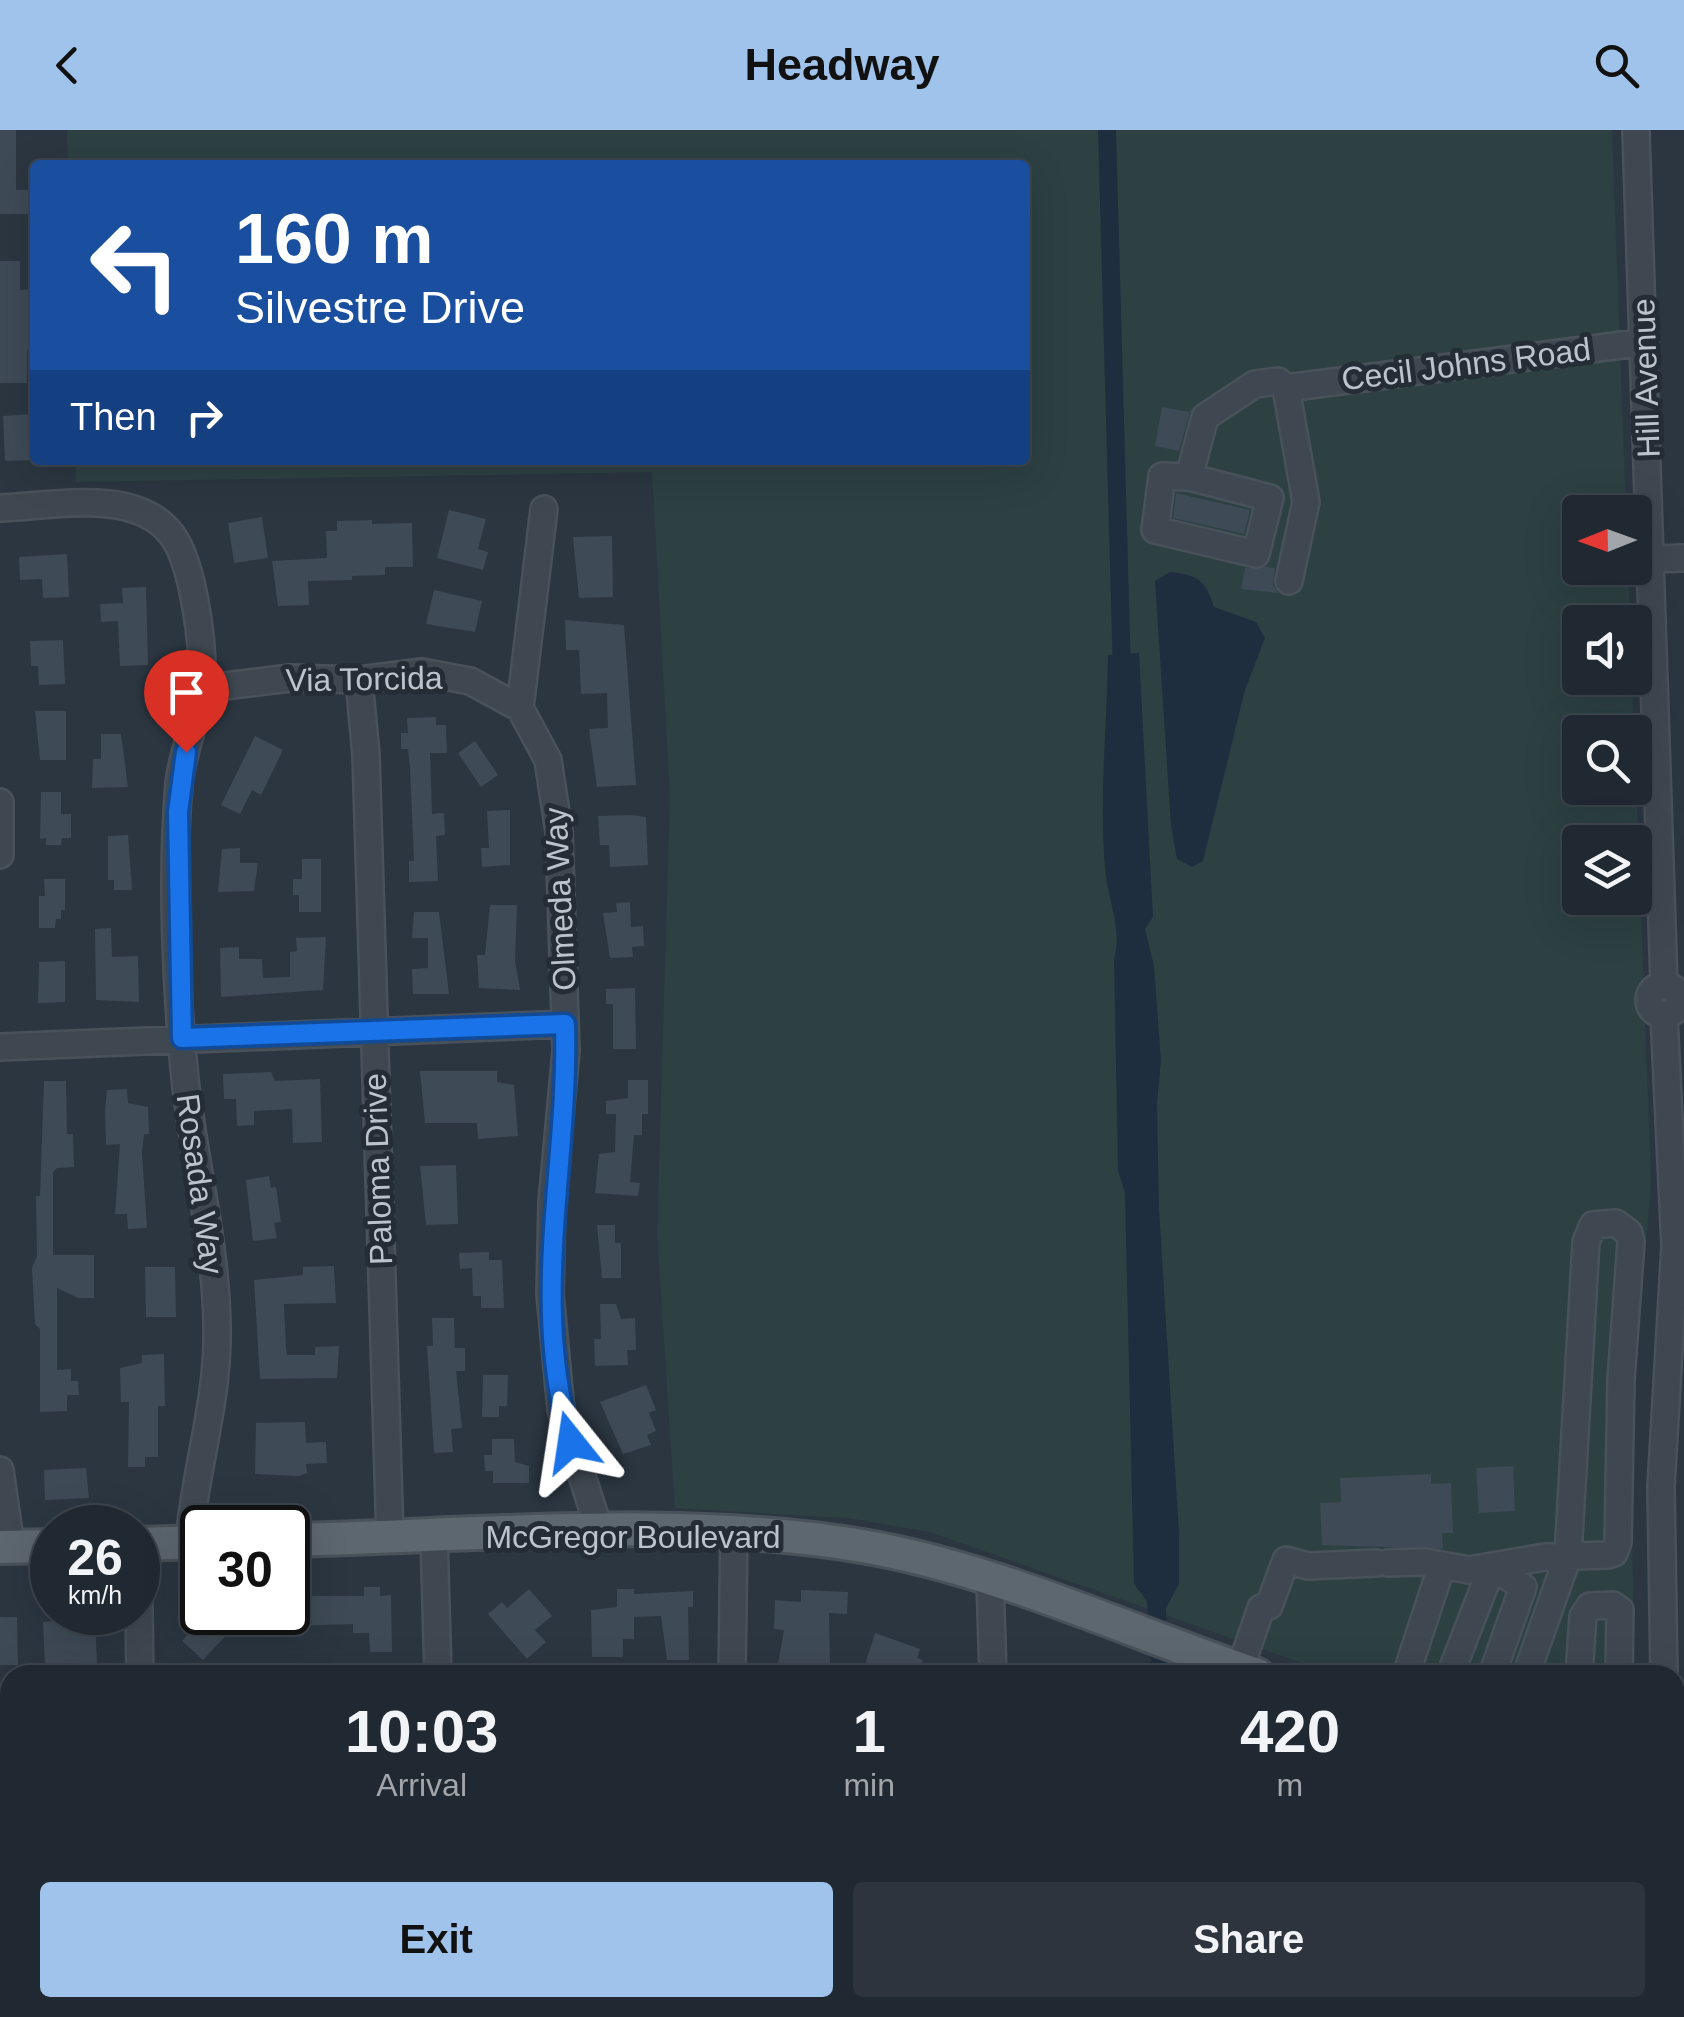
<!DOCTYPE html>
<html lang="en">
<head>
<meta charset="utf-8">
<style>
	:root { --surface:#202831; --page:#2d343d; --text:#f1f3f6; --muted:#a2a6ab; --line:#3d444d; --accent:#a0c3ec }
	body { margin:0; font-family:Helvetica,sans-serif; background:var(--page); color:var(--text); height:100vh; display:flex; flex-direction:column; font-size:38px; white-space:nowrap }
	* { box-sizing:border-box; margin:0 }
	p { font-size:32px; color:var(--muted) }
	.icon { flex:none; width:55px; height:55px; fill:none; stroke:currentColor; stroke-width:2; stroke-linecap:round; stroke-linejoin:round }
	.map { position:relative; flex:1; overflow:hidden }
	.panel { position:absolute; left:0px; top:1535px; width:1685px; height:352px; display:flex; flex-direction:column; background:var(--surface); border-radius:30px 30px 0 0; box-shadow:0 10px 40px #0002,0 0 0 2px var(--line) }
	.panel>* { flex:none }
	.hud { position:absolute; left:30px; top:30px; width:1000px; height:305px; border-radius:10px; box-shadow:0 10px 40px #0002,0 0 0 2px var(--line); background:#1a4fa0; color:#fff; overflow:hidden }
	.needle { width:65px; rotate:269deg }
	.controls { position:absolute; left:1562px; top:365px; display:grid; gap:20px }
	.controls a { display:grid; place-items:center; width:90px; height:90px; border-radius:10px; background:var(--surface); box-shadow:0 10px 40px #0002,0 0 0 2px var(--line); font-size:50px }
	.speed { position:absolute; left:30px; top:1375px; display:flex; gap:20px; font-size:50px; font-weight:700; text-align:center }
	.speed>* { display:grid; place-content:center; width:130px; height:130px; border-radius:50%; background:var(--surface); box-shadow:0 10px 40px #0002,0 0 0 2px var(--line); line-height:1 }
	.speed small { font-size:25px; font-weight:400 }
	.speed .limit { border:5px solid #111; border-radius:15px; background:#fff; color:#111 }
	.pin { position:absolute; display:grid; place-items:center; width:85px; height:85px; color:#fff; margin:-102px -42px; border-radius:50% 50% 50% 0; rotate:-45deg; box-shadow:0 0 10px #0007 }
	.pin .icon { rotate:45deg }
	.me { position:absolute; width:110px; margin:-55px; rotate:345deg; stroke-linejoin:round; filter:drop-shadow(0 0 8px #0008) }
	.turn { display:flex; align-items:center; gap:35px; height:210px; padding:0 40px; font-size:45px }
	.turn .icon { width:130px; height:130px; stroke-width:2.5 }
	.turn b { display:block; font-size:70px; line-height:85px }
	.then { display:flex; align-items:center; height:95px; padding:0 40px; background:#0003; gap:20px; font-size:38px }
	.eta { display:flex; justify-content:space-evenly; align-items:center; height:170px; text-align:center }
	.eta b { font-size:60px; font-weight:600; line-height:70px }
	.button { display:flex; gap:20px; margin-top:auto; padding:20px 40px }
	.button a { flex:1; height:115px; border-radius:10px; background:var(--accent); color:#111; font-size:40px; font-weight:600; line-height:115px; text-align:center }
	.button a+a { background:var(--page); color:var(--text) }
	header { display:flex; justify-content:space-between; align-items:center; height:130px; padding:0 40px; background:var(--accent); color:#111; font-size:45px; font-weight:600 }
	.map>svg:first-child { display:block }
	.green { fill:#2d4142; fill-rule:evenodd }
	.water { fill:#1f2e3e }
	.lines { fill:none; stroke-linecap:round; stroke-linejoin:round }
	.canal { stroke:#1f2e3e; stroke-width:18 }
	.building { fill:#3e4a56 }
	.minor-casing { stroke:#49515a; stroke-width:30 }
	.major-casing { stroke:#49515a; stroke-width:38 }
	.minor { stroke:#3f4851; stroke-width:25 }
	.major { stroke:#5d6770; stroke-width:32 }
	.route-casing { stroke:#114b97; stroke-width:25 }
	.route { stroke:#1a73e8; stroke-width:18 }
	.labels { text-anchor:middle; stroke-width:10; stroke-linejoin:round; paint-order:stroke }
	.street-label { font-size:32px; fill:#bcc3cb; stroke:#242d36 }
</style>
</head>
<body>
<header><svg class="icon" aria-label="back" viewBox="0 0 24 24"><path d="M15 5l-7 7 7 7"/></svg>Headway<svg class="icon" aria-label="search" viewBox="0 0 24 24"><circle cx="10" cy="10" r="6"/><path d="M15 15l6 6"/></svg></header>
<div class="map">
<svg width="1684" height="1887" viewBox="0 0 1684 1887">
	<rect width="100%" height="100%" fill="#2b3641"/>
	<path class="green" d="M67 0H1612L1626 382H1580V438H1628L1630 492H1580V548H1632L1634 602H1580V658H1635V619L1651 1053 1631 1295 1634 1545H1336L930 1402 848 1388 675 1378 657 1105 670 667 652 342 76 352V330H1025V35H68ZM1580 712H1635V768H1580Z"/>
	<path class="water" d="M1170 442C1199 445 1206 451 1214 477L1256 492 1265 508 1245 560 1203 731 1192 737 1177 729 1171 696 1155 451Z
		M1139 523 1153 787 1145 799 1154 836 1161 930 1157 973 1159 1078 1179 1403V1454L1166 1478 1168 1545H1144L1151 1531 1147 1471 1134 1454 1125 1063 1118 1040 1114 829C1123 800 1107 768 1105 737 1099 668 1107 595 1108 525Z"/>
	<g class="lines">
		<path class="canal" d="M1107 0 1122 544"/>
	</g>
	<path class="building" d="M0 0H16V60H29V84H0Z
		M0 131H20V160L34 159 35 219 27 220V253H0Z
		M1162 277 1190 282 1179 321 1155 316Z
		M34 284 35 330 5 331 3 286Z
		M1176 363 1250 380 1244 404 1173 388Z
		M449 380 486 389 478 419 488 422 483 440 437 428Z
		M262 387 268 428 234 433 228 393Z
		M372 390V394L412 393 413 437H385V445L352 446V450L308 451 309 475 278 476 272 431 327 428 326 401H337V391Z
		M612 406 613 467 579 468 573 407Z
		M67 424 69 467 43 468 42 449 20 450 19 427Z
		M1265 437 1275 438 1273 455 1278 463 1241 459 1245 438Z
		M146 457 148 535 120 536 118 491 101 492 100 474 123 473 122 458Z
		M434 460 482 471 475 502 426 494Z
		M565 490 624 495 636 655 597 657 589 599 608 598 607 563 581 564 579 520H566Z
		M63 510 65 554 39 555 38 536H31L30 511Z
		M35 581H66V630H40Z
		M436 587V595H446L447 623H430L432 684 444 683 445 705 436 706 438 751 409 752V731H414L410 638 408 619H401V603H408L407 588Z
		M101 604H121L128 657 92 658 93 629H101Z
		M255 606 283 620 261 665 252 660 240 684 221 675Z
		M475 611 498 645 481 657 458 623Z
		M41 662H61V684H71V708H62L61 715H46V708L40 709Z
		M510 680V735L482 737 481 718H489L487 681Z
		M632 685 646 687 648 735 610 737 609 715H600L598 686Z
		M128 705 132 760H114V750H108V706Z
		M240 718V733H258L254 761 218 762 222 719Z
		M302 729H321V782H299V765H293V749H302Z
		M44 749H65V780H61V789H56L55 798H39V766H45Z
		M630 772 631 797 643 796 644 816 632 817 633 827 610 828 603 783 617 782 616 773Z
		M490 775H517L515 831 520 860 479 858 477 825H485Z
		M414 782H439L449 864H413L412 839 428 838V808H412Z
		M111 798 112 827 138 826 139 872 96 870 95 799Z
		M326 807 323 860 221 867 220 818 239 817V829H262L263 848 290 847V822L297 821 296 808Z
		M65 831V872L38 873 39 832Z
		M635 858 636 919H613V874H606V859Z
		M420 941H497V952L514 955 518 1006 478 1009 477 993H425Z
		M271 942 275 951 320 949 322 1012 293 1013 292 979 254 981V995L237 996 236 969H224L223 944Z
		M628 950H648V984H642V1005H634L630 1052 640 1053 638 1066 595 1063 599 1024 615 1022 616 984H606V971L628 968Z
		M44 951H66L67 1004H73L74 1037 57 1038 53 1042V1125H94V1168H78L57 1158V1240L71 1239V1251H78L79 1265H67V1281L40 1282V1199L35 1194 32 1138 37 1126 36 1066H40Z
		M127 959 128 973 148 977 149 1004H144L142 1023 147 1098 128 1099 127 1084H115L120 1014 106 1015 105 979 107 960Z
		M456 1035 458 1094 426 1095 420 1036Z
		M269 1046 271 1058 276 1057 281 1092 274 1093 277 1108 253 1111 246 1050Z
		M597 1095H615V1113H621V1148H602Z
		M489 1122V1130H502L504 1178H481V1166H473L472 1138 460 1139 459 1123Z
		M334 1136 336 1173 284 1174 286 1218 287 1225H315V1217L339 1216 337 1248 260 1249 254 1150 303 1145V1137Z
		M145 1137H175L176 1187H146Z
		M600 1174H616L621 1189 635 1188 636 1220H627L628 1235 595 1236 594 1209H601Z
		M432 1188H454L455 1218H465V1241H456L462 1298 451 1299 453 1322 434 1323 427 1216H433Z
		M164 1224 165 1276H158V1327H145V1337H128L129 1272H121L120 1238 142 1233V1225Z
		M483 1245H508L507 1276H499V1287H482Z
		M646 1255 656 1280 649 1283 656 1301 647 1305 651 1315 623 1324 600 1272Z
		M305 1292 306 1313 326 1312 327 1333 306 1334 307 1343 299 1346 255 1344 256 1293Z
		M492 1309H514L515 1332 529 1336V1353H493V1341H485L484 1325H492Z
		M1513 1336 1515 1381 1479 1383 1476 1338Z
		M86 1338 89 1368 45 1370 44 1340Z
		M1431 1344V1354L1451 1353 1453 1403H1442L1443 1419 1322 1415 1320 1373 1341 1372 1340 1348Z
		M364 1457H380V1466L391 1465 392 1522H370L369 1503H353V1494L292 1496V1470L306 1466H364Z
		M529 1459 552 1486 535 1500 546 1512 527 1529 488 1484 502 1472 507 1478Z
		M617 1459H634V1464L693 1461V1477H688L689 1530H667L661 1486 634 1487V1509H623V1527H592L591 1480 617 1477Z
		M801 1460 848 1462 847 1484 829 1483 830 1539 819 1537 818 1545H782L784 1535 778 1534 784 1500 774 1499 775 1470 801 1472Z
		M207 1482H221L235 1496 203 1530 182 1511Z
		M0 1487H17L18 1535H0Z
		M95 1489 97 1533 45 1535 43 1492Z
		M875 1503 920 1519 917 1528 923 1530 918 1545 863 1541Z"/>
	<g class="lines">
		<defs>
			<path id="minor" d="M1636 2 1664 854
				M1286 258 1645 212
				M1189 347 1162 346 1155 400 1256 424 1270 368 1189 347 1205 287 1255 254 1278 251 1286 258 1306 372 1289 451
				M0 378C52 376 136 357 172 405 194 435 205 521 201 559 197 591 182 622 179 654 171 744 176 859 185 949 194 1032 216 1112 217 1196 219 1270 195 1339 189 1412
				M544 379 520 578 548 630 559 702 566 921 552 1072 550 1164 561 1280 600 1402
				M1652 429 1684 428
				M359 550 366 625 390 1408
				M201 559 290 548 359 550 422 542 470 551 520 578
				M0 672V725
				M1649 870a15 15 0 1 1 30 0a15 15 0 1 1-30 0Z
				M0 917 565 894
				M0 1340 11 1417
				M434 1407 438 1545
				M138 1414 140 1545
				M1388 1433 1425 1432 1469 1440 1545 1427 1608 1425 1614 1423 1618 1412 1621 1250 1631 1112 1629 1103 1616 1093 1593 1095 1586 1112 1568 1426 1526 1545
				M990 1451 993 1545
				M1240 1539 1261 1478 1269 1476 1286 1430 1308 1436 1376 1433
				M732 1545 734 1401
				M1406 1545 1442 1435
				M1450 1545 1488 1447 1501 1442 1523 1457 1492 1545
				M1579 1545 1583 1486 1590 1476 1613 1475 1620 1480 1619 1545
				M1664 1545 1661 1357 1675 1116 1664 885
				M1675 1574 1684 1571
				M0 1795 10 1796
				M379 1878 419 1887
				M1004 1878V1887
				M117 1887 119 1878
				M714 1887V1878
				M1342 1887V1878"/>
			<path id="major" d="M288 1410C474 1406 678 1385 862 1416 993 1438 1131 1502 1257 1545
				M138 1414 202 1412
				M0 1417 52 1416
				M1675 1690 1684 1693"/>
		</defs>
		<use href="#minor" class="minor-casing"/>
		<use href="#major" class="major-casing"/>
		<use href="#minor" class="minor"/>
		<use href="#major" class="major"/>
	</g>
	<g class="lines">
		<defs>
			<path id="route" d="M186 622 178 682 182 908 565 894C569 1037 529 1169 571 1312"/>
		</defs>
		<use href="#route" class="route-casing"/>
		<use href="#route" class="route"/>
	</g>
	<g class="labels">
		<g class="street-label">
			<text transform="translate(1466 234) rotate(-7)" y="11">Cecil Johns Road</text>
			<text transform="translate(1646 248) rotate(-92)" y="11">Hill Avenue</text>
			<text transform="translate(364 549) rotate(-1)" y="11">Via Torcida</text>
			<text transform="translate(560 769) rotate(-93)" y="11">Olmeda Way</text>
			<text transform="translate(378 1039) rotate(-92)" y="11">Paloma Drive</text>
			<text transform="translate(200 1054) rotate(82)" y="11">Rosada Way</text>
			<text x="633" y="1418">McGregor Boulevard</text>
		</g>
	</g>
</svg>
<div class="controls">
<a><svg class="needle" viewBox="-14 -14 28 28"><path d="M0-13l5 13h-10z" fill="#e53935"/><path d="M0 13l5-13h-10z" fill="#a2a6ab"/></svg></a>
<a><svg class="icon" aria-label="sound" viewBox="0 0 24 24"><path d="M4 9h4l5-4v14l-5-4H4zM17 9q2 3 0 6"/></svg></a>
<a><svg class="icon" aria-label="search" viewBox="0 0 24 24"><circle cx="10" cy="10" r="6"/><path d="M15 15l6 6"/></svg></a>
<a><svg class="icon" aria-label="layers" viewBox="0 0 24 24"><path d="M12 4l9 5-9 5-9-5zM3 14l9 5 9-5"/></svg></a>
</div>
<div class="speed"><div>26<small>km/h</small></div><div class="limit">30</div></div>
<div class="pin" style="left:186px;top:622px;background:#d93025"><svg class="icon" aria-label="arrive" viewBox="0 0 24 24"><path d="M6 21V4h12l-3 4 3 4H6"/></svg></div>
<svg class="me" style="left:571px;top:1312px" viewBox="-20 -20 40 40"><path d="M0-17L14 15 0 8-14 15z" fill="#1a73e8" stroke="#fff" stroke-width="4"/></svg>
<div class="hud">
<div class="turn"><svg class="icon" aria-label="left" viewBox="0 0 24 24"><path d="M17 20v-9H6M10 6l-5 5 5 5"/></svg><div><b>160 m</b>Silvestre Drive</div></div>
<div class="then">Then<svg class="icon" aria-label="right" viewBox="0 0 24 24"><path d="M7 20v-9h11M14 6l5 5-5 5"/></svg></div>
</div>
<section class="panel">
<div class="eta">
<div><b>10:03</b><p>Arrival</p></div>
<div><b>1</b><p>min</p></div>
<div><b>420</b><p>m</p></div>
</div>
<div class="button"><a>Exit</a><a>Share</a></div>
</section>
</div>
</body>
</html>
